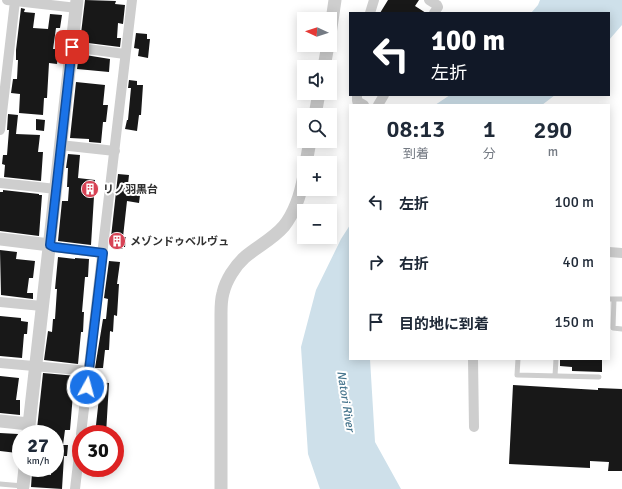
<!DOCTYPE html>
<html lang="ja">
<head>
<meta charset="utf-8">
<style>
	:root { --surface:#fff; --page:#f6f6f7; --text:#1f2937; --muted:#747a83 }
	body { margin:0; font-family:Signika,"Noto Sans JP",sans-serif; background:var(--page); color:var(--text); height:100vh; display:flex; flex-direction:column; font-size:15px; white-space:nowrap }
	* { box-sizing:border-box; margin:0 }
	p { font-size:13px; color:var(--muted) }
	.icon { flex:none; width:22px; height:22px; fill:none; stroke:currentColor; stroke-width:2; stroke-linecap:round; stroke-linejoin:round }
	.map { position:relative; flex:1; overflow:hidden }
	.drawer { position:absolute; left:349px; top:104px; width:261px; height:256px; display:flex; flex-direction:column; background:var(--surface); border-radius:0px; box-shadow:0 2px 10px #0003 }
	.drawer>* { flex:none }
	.banner { position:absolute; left:349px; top:12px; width:261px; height:84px; border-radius:0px; box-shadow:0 2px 10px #0003; background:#111827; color:#fff; overflow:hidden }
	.needle { width:26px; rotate:273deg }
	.controls { position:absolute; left:297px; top:12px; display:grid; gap:8px }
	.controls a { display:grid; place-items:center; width:40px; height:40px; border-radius:0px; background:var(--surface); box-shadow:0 2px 10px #0003; font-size:20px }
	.speed { position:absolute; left:12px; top:425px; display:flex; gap:8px; font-size:20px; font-weight:700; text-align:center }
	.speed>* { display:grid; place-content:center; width:52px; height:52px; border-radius:50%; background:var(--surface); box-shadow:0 2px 10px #0003; line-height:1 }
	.speed small { font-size:10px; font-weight:400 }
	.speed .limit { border:6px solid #d22; background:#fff; color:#111 }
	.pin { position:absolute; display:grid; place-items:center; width:34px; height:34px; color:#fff; margin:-17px; border-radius:8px; box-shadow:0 2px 6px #0006 }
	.me { position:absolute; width:44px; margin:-22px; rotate:7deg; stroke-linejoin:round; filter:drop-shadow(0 0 3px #0008) }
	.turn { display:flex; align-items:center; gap:14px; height:84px; padding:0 16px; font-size:18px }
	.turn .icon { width:52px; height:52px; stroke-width:2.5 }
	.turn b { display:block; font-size:28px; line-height:34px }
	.eta { display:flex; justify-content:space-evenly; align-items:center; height:68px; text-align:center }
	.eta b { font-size:24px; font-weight:600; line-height:28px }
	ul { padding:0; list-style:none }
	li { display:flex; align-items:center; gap:12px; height:60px; padding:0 16px }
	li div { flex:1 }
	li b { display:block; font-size:15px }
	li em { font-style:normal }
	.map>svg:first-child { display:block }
	.water { fill:#cee0ea }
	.building { fill:#181818 }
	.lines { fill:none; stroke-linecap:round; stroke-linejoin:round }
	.service { stroke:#cecece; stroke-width:5 }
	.minor { stroke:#cecece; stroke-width:10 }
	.tertiary { stroke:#cecece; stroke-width:13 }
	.route-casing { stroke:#114b97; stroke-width:10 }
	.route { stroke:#1a73e8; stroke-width:7 }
	.labels { text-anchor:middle; stroke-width:4; stroke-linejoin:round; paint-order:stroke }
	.poi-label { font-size:11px; font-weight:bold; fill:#313131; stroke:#fff; text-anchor:start }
	.water-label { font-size:12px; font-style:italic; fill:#45748c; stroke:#fff }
</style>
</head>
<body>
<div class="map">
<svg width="622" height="489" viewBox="0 0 622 489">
	<rect width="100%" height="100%" fill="#fff"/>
	<path class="water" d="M540 0H622V25L609 40V13H531L538 5Z
		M450 95H555L542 105H435Z
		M350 225V359H370L375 442 401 489H320L308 454 301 347 316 290 341 239Z"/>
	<path class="building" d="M85 0 116 1 115 4 125 5 123 24 118 23 117 38H121L120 47 80 42Z
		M388 0H419L415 6 426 13H380Z
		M21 8 25 9 24 12 35 13 33 28 48 29 50 14 62 15 60 28H56L53 49H59L57 64 49 63 47 98H44L43 115 19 113 20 94 11 93 13 79H17L18 60H16V50Z
		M136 33 147 34V39H150L148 58 138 56 139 49 134 48Z
		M79 54 110 59 109 72 77 69Z
		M129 80 137 81V85H143L141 115H139L137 131 125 129 127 120H128L131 88H128Z
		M76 82 105 85 103 105H108L106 122H103L101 143 89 142V139L70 138Z
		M8 114 18 115 16 134 40 135 38 152H43L41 181 4 177 5 165 2 164 3 155H7L9 130H7Z
		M36 119 45 120 44 131 36 130Z
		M68 154 80 155 78 178 95 180 91 245 58 241 62 201H68L69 187H67L68 168H66Z
		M118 174 129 175 127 193 140 195 139 203 127 201 123 237H126L125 247H123L122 249 111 248V246H110Z
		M3 190 39 194V195H42L39 236 0 231V192H3Z
		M0 250 17 252 16 259 35 261 33 278H29L27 293H33V299L1 295Z
		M58 257 75 259V258L89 259 88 277H85L82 312H84L83 332H81L78 364 44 360 48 331 52 332 53 319H55L57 289H55Z
		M109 261 120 262 117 284H119L117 316 114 315 113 332 110 331 109 350H105L103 368H95L103 319H106L108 299 104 298Z
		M0 316 21 318V321L28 322 27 334H24L22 358 0 356Z
		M560 359H602V372L572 371V367L560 366Z
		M43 373 77 376V379L76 394H73L70 430H65L63 445H68L67 456H64L62 489 31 487 32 473 51 475V468H55V431L37 429Z
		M0 376 19 378 16 400H20V415L0 413Z
		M98 382 109 383 106 434H95L99 398H97Z
		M513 385 598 390V388L622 389V471H608L609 462 590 461V468L509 464Z
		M0 433 18 434 17 453 0 451Z"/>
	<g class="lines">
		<path class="service" d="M609 299H622
			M614 299 613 328 622 329
			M518 359 517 375 599 377
			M555 376 556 359
			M0 484 23 486"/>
		<path class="minor" d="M7 0 77 8
			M429 0 437 5 438 7 434 13
			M370 13 374 0
			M72 47 125 54
			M357 95V101L364 105
			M378 105 384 95
			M0 130 15 1
			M60 145 115 151
			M0 183 56 189
			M50 245 54 247 103 253
			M609 252 622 253
			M0 302 42 306
			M473 359 474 427
			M0 363 89 371
			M81 434 132 0
			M75 489 81 438"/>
		<path class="tertiary" d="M330 34 335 0
			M324 67 328 45
			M315 115 319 93
			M306 163 310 141
			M0 239 50 245
			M0 421 29 424
			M28 434 77 0
			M23 486 25 468
			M221 489V314C221 307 221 300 223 293 226 280 235 266 245 257 258 246 273 239 284 226 295 212 301 193 304 175"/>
	</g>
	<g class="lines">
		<defs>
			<path id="route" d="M72 47 50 245 54 247 103 253 87 387"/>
		</defs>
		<use href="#route" class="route-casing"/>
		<use href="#route" class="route"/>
	</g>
	<defs>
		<symbol id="building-disc" viewBox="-11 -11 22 22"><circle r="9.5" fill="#d74355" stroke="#fff"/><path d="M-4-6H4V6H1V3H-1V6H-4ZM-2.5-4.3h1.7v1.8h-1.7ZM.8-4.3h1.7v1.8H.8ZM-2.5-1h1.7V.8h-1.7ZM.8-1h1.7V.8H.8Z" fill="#fff"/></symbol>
	</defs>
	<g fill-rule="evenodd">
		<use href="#building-disc" x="80" y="179" width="20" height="20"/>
		<use href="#building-disc" x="107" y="231" width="20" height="20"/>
	</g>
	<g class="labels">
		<g class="poi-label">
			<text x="103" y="193">リノ羽黒台</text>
			<text x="130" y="245">メゾンドゥベルヴュ</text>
		</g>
		<g class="water-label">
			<text transform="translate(346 401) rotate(81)" y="4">Natori River</text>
		</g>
	</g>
</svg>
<div class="controls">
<a><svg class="needle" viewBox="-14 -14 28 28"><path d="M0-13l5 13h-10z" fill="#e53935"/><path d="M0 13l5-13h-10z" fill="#747a83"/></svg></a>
<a><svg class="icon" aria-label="sound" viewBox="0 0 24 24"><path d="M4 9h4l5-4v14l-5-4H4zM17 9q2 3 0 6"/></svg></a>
<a><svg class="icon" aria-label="search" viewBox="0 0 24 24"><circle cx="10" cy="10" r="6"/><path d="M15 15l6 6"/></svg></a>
<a>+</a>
<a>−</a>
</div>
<div class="speed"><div>27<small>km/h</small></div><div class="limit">30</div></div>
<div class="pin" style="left:72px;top:47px;background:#d93025"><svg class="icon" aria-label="arrive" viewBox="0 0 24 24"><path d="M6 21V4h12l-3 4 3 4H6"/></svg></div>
<svg class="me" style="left:87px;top:387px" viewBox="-20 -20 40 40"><circle r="17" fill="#1a73e8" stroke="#fff" stroke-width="3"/><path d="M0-11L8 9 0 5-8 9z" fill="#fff"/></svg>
<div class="banner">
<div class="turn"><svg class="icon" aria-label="left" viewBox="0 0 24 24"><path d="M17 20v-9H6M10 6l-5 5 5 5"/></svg><div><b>100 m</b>左折</div></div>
</div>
<section class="drawer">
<div class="eta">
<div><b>08:13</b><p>到着</p></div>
<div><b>1</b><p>分</p></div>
<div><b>290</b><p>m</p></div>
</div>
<ul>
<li><svg class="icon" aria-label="left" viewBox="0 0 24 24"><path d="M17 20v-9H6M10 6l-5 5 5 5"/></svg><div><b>左折</b></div><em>100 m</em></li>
<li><svg class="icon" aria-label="right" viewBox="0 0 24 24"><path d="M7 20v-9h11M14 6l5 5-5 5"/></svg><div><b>右折</b></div><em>40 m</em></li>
<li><svg class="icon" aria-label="arrive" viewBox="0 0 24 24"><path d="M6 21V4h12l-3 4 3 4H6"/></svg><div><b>目的地に到着</b></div><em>150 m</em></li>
</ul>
</section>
</div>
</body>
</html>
